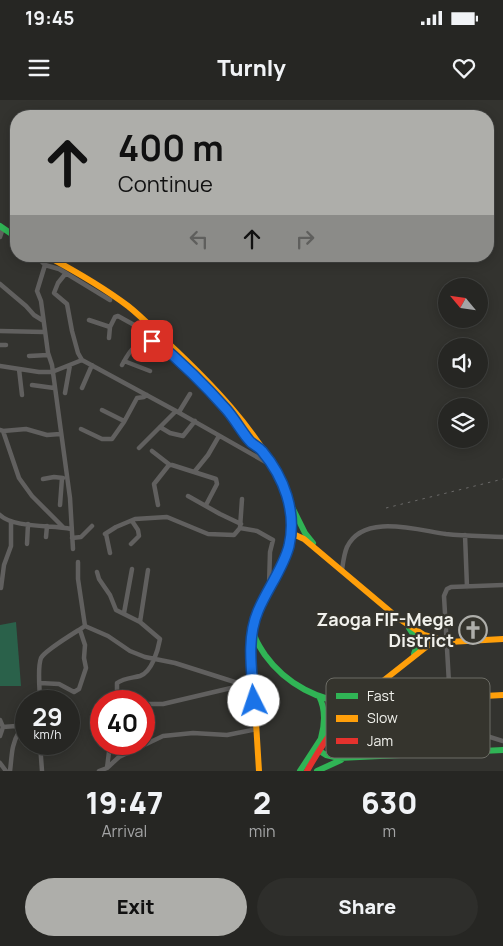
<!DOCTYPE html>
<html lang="en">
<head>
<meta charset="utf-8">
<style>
	:root { --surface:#262623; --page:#2e2e2b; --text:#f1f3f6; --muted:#a4a5a6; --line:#424341; --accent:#aeaeaa }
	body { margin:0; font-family:Manrope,sans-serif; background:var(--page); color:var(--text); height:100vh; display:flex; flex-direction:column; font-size:19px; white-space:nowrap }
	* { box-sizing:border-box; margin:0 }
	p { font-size:16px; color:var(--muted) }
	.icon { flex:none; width:28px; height:28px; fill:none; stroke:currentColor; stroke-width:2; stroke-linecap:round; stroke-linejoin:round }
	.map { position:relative; height:671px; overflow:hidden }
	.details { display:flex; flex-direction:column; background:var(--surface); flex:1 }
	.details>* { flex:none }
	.top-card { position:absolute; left:10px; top:10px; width:484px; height:152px; border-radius:20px; box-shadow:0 2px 12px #0003,0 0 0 1px var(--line); background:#aeaeaa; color:#111; overflow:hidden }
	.needle { width:32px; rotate:299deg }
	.fabs { position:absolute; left:438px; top:178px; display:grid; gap:10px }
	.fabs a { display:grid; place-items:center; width:50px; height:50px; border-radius:50%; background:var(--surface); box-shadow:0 2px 12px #0003,0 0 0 1px var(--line); font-size:25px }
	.speed { position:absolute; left:15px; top:590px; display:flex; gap:10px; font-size:25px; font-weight:700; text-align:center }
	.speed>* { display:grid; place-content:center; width:65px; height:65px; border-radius:50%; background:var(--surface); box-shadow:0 2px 12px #0003,0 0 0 1px var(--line); line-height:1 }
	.speed small { font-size:12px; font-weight:400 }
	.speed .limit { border:8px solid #d22; background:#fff; color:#111 }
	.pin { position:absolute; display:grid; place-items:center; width:42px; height:42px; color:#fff; margin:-21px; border-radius:10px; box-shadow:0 2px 8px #0006 }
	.me { position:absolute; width:55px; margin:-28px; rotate:356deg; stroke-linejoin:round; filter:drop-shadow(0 0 4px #0008) }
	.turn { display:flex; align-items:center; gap:18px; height:105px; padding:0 25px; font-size:22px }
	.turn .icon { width:65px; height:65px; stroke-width:2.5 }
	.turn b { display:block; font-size:35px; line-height:42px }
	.lanes { display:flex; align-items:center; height:48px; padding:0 25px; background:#0003; justify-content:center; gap:25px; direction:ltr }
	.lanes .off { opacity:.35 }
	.eta { display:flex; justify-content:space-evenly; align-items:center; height:85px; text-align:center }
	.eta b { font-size:30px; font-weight:800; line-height:35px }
	.action { display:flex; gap:10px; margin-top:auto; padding:10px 25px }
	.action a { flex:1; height:58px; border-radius:30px; background:var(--accent); color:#111; font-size:20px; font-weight:800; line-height:58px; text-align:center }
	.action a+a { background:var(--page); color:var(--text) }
	.status { display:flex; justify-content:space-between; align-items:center; height:35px; padding:0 25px; background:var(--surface); direction:ltr }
	.status svg { height:14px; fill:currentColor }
	header { display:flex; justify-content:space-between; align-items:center; height:65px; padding:0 25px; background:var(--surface); font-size:22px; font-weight:800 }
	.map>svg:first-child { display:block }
	.green { fill:#2a614a }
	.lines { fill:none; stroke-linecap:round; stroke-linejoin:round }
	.street { stroke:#61605f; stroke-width:4.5 }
	.fast { stroke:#30b455; stroke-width:6 }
	.slow { stroke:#ff9f0a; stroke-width:6 }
	.jam { stroke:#e5322d; stroke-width:6 }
	.rail { stroke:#6b6a69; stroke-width:1; stroke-dasharray:2.5 5; stroke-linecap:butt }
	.route-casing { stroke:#114b97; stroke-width:12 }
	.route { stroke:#1a73e8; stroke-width:9 }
	.labels { text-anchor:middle; stroke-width:5; stroke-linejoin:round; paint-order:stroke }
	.poi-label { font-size:18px; font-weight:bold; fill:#f1f1ec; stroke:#35342d; text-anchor:end }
	.key { fill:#35342d; stroke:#6d6d66; stroke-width:1 }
	.key-label { font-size:14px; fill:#f1f1ec }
</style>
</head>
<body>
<div class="status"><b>19:45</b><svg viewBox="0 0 49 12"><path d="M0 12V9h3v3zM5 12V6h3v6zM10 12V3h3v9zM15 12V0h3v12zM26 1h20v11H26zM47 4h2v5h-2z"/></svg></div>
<header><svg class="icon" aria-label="menu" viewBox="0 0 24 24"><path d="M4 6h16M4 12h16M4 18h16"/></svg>Turnly<svg class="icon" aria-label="heart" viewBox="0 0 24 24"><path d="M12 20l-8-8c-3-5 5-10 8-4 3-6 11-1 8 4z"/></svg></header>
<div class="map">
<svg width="503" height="671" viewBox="0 0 503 671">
	<rect width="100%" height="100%" fill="#33332f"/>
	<path class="green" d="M16 522 21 586H0V525Z"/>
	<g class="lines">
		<path class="street" d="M0 137 3 128
			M40 156V160L45 165 37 191 41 201 48 253 52 265 70 398 73 449
			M45 165 59 169 110 200
			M66 173 58 183 54 193 67 204 72 231 78 253 82 260
			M0 184 26 206 34 215 42 220
			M89 220 110 227
			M0 231 44 232
			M109 238 110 227 115 217 118 216 145 231 172 254 226 309 252 344 260 349
			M0 245H6
			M29 256 48 255
			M124 261 150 271
			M122 265C133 244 135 245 157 240
			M0 266 39 272H52L82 260 176 311 271 365
			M19 269 22 295
			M32 285 54 288
			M82 288 92 265
			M65 293 70 265
			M102 310 124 321
			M179 312 190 294
			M160 327 170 333 183 336 195 321
			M81 329 102 339H112L124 322 137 298 144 297 147 295
			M0 330 3 331 26 329 47 335 60 334
			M3 331 19 378 32 396 63 427
			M139 348 176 311
			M152 351 170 365
			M195 371 208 355 219 336
			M43 379 54 377 63 378
			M188 396 220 414 241 424
			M60 405 62 378
			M158 405 154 384 169 365H172L216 379 217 384 206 405
			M0 415C13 428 52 425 71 429
			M240 428 257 431 273 440 270 452 269 486
			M105 434 116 427 135 419 167 417 208 434 234 435 240 428 242 399
			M106 434 110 453
			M465 435 467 487
			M46 437 47 426
			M72 438 81 437 92 426
			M27 444 28 424
			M131 444 139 436 138 430 132 421
			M78 462V479L85 526
			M342 470C343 463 344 454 347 447 363 413 417 430 446 434 465 436 484 436 503 437
			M97 472 99 479 110 495 116 510 140 522 160 539C158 550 152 572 140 576 132 578 124 578 117 583V601
			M1 488 4 465 11 446V422
			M124 513 132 469
			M140 522 148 470
			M40 583 59 584 74 592 79 589 86 568 84 558 85 545 80 530
			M40 601C40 590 37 568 41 558 45 550 76 532 85 526L108 536 130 551 145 557 175 563 241 584
			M144 604H163L231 588 241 584 253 587
			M0 620 3 627 0 636
			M452 625 503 641
			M3 627 16 626 19 632C11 645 12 656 10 671
			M40 644 42 671
			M453 653 444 496 447 489 451 487 503 485
			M0 663 6 671
			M107 668 110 644
			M99 671 107 668 119 657 163 636 193 633 227 635 257 629"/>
		<path class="fast" d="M0 126 16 137
			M283 384C301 422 285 457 268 492 263 502 255 512 253 523 251 534 259 546 265 555 285 583 320 603 356 603 367 603 379 602 390 601
			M293 409 305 433 313 443
			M409 528 418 542 414 554
			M374 588 382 596 391 599
			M319 596C326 610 325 624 321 638
			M315 648 326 655 339 658 503 650
			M300 671 328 628 340 615
			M317 671 341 660"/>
		<path class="slow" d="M47 156C75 171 103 187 128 206 142 217 154 230 167 242 210 282 257 330 283 384
			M291 433 304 439 398 518 424 535 449 542 503 539
			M253 530 251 541 259 671
			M390 601 503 595
			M355 603 435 540"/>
		<path class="jam" d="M307 671C323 643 338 617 368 603"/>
		<path class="rail" d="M386 408 503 379"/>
	</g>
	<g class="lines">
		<defs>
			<path id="route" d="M152 241 155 240C180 261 204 284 226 309 234 318 240 329 248 339 252 345 258 346 262 351 284 377 297 412 289 446 283 469 267 489 258 511 246 539 252 572 254 601"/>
		</defs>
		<use href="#route" class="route-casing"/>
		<use href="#route" class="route"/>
	</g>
	<defs>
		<symbol id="church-ring" viewBox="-11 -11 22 22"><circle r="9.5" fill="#35342d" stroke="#aeaeaa" stroke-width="1.5"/><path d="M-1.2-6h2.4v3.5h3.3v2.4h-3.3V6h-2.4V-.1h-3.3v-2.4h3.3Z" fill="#aeaeaa"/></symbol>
	</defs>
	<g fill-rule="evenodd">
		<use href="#church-ring" x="457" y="514" width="32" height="32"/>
	</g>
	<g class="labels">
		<g class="poi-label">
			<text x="454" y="526">Zaoga FIF-Mega<tspan x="454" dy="21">District</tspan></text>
		</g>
	</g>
	<rect x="326" y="578" width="164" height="80" rx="8" class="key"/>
	<rect x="336" y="593" width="22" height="6" fill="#30b455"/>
	<rect x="336" y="615" width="22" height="7" fill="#ff9f0a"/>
	<rect x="336" y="638" width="22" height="6" fill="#e5322d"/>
	<g class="key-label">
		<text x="367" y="601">Fast</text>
		<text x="367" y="623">Slow</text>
		<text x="367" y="646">Jam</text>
	</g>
</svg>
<div class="fabs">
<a><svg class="needle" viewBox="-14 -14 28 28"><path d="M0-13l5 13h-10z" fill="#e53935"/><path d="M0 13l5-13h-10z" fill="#a4a5a6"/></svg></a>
<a><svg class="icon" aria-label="sound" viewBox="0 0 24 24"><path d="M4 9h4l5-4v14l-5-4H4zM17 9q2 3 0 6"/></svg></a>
<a><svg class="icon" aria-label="layers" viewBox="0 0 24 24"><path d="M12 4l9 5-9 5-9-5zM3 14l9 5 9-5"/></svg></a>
</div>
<div class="speed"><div>29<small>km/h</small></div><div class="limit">40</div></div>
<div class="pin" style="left:152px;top:241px;background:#d93025"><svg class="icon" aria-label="arrive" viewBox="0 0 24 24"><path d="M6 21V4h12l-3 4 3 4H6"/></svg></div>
<svg class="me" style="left:254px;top:601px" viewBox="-20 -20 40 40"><circle r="19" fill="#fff"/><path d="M0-13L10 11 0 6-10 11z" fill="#1a73e8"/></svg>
<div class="top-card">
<div class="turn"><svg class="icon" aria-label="ahead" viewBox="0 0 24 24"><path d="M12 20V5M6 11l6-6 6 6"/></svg><div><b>400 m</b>Continue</div></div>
<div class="lanes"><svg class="icon off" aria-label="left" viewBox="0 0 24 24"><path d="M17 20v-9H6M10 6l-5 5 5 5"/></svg><svg class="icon" aria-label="ahead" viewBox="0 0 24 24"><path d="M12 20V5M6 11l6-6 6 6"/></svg><svg class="icon off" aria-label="right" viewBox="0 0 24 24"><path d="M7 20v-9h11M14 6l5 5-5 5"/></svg></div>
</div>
</div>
<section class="details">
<div class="eta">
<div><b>19:47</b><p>Arrival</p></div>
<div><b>2</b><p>min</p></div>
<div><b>630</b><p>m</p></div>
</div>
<div class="action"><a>Exit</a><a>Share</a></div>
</section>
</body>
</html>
